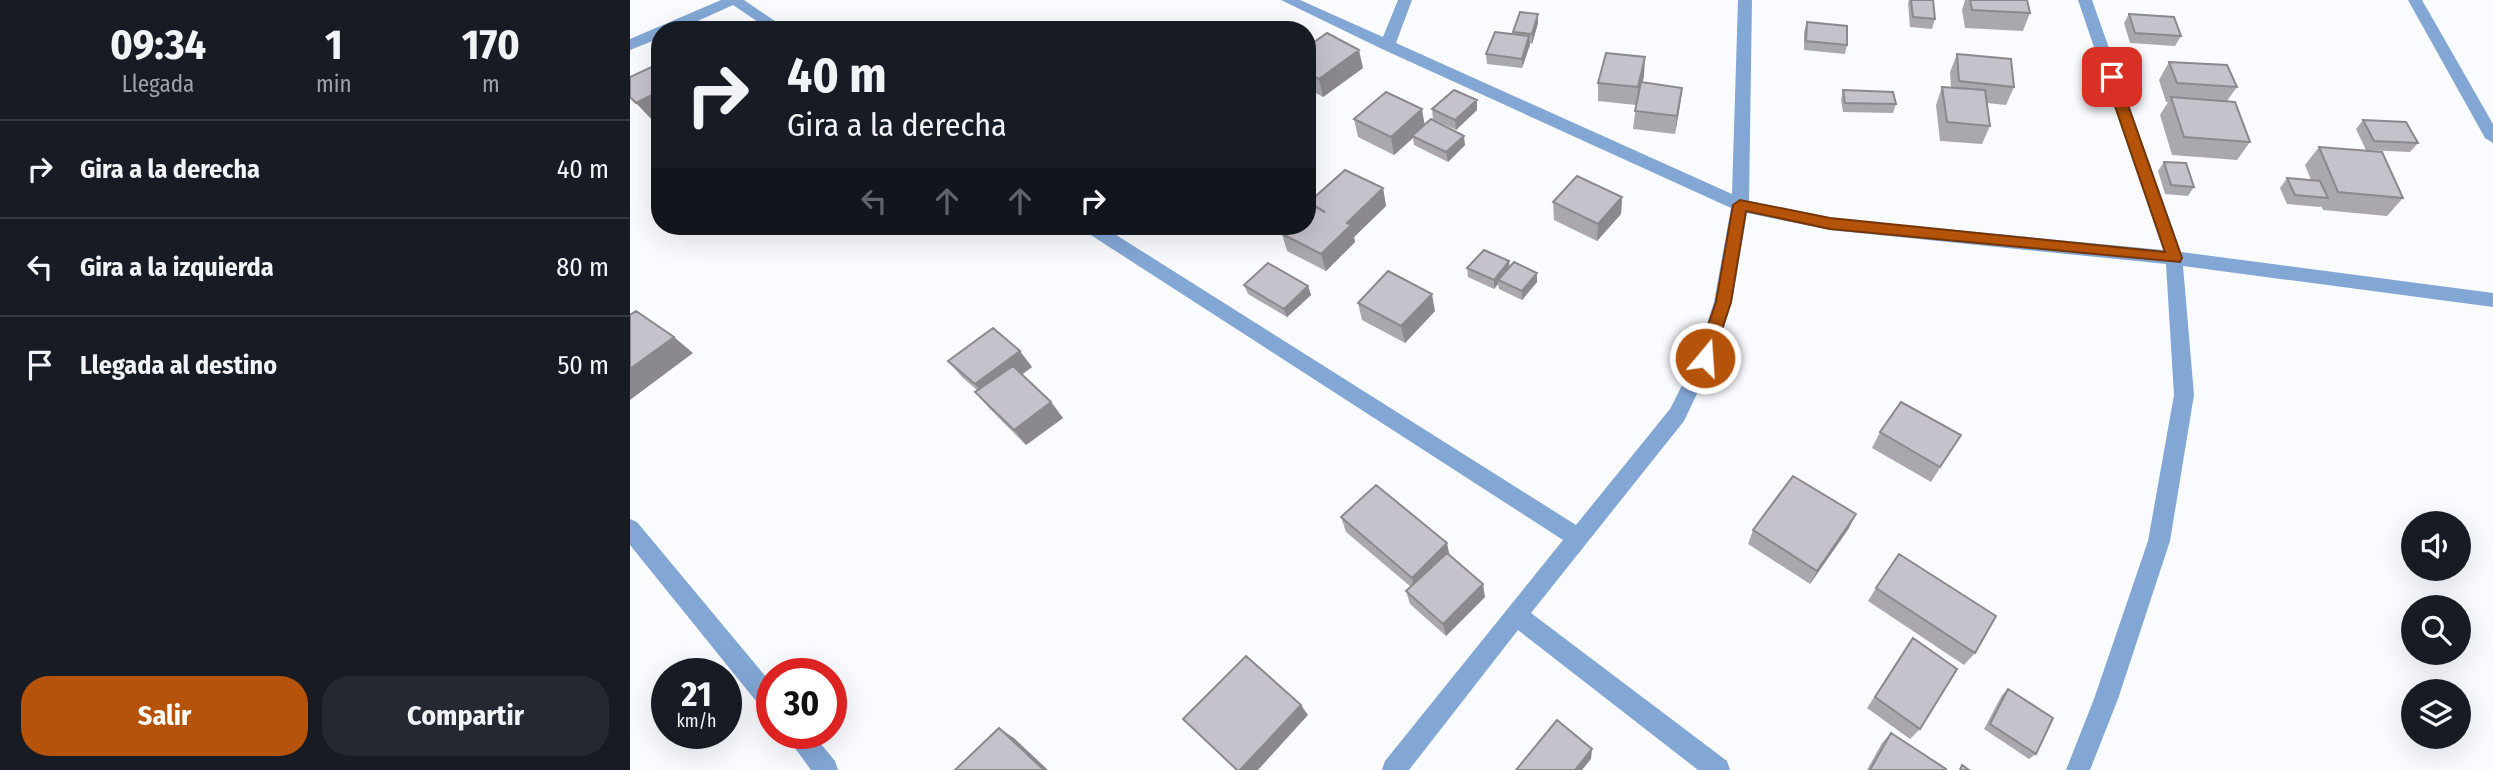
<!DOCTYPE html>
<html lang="es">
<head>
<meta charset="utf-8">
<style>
	:root { --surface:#171b24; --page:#242831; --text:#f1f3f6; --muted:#9ea1a6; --line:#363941; --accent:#b45309 }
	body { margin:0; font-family:"Fira Sans Condensed",sans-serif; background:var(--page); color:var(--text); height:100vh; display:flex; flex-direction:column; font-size:26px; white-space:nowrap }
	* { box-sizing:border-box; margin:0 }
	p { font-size:23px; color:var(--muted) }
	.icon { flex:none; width:38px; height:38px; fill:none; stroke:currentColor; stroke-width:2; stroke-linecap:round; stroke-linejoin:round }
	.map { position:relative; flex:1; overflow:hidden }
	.sheet { display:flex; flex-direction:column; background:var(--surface); width:630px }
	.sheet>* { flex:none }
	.guide { position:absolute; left:21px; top:21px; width:665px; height:214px; border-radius:28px; box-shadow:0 7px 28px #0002; background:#171b24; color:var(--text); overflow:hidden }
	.controls { position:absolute; left:1771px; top:511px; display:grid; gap:14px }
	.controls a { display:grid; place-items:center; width:70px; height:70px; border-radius:50%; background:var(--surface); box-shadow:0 7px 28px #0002; font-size:35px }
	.speed { position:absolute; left:21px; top:658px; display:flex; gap:14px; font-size:35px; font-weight:700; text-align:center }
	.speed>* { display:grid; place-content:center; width:91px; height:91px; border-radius:50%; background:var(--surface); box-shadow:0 7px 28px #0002; line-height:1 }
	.speed small { font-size:18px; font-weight:400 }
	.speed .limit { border:10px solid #d22; background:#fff; color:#111 }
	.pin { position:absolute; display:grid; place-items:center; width:60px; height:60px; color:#fff; margin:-30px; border-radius:14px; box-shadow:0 4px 10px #0006 }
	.me { position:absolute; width:77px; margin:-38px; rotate:18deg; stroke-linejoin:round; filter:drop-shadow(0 0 5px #0008) }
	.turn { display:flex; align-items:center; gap:24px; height:147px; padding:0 21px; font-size:32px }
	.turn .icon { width:91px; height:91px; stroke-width:2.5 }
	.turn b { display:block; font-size:49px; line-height:60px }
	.lanes { display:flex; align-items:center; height:66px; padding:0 21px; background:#0003; justify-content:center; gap:35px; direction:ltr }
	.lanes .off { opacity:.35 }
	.eta { display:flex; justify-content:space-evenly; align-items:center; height:119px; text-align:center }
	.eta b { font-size:42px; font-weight:700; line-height:49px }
	.primary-button { display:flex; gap:14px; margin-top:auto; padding:14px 21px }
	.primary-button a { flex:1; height:80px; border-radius:28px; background:var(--accent); color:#fff; font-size:28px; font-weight:700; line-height:80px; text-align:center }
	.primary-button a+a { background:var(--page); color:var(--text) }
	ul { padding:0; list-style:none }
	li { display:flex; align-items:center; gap:21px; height:98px; padding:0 21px; border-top:2px solid var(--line) }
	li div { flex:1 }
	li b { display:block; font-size:26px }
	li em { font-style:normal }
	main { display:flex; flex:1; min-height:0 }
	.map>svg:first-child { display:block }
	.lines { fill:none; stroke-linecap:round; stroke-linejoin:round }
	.minor { fill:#83a7d5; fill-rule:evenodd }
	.wall { fill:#aaa7af }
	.shaded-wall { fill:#8b888e }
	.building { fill:#c6c2cb; stroke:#8b888e; stroke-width:2 }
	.route { fill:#b45309; stroke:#753606; stroke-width:2 }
</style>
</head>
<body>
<main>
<section class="sheet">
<div class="eta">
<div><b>09:34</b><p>Llegada</p></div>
<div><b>1</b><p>min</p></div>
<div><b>170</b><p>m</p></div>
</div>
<ul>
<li><svg class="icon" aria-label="right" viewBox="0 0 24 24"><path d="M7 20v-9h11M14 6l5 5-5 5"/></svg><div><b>Gira a la derecha</b></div><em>40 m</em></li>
<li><svg class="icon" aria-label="left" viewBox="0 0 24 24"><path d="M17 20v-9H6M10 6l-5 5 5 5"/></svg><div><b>Gira a la izquierda</b></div><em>80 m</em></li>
<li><svg class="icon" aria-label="arrive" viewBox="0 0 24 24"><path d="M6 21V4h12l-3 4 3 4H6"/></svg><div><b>Llegada al destino</b></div><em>50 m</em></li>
</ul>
<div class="primary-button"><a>Salir</a><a>Compartir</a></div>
</section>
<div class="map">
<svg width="1863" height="770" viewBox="0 0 1863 770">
	<rect width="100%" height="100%" fill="#fafbff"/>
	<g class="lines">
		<path class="minor" d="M91 0H114L158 30H140L103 5 48 30H30V38L0 50V39Z
			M651 0H670L753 37 768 0H782L766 43 1102 194 1108 0H1122L1119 201 1200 218 1533 250 1448 0H1462L1551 252 1863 293V307L1553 266 1564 395 1540 541 1488 699 1460 770H1436L1464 699 1518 541 1544 395 1536 264 1200 230 1117 213 1102 302 1084 358 1054 421 901 613 1097 761 1100 770H1068L888 630 779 770H752L755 761 933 540 453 230 451 226H472L946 525 1040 409 1066 358 1084 302 1101 208 752 49Z
			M1778 0H1792L1863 124V143L1855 138Z
			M0 519 7 522 142 684V715L134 711 0 545Z
			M154 733H182L205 761 208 770H181Z"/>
	</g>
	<path class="wall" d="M1279 0H1303L1305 19 1302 29 1280 27 1278 3Z
		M1335 0H1397L1400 13 1393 31 1335 28 1332 10Z
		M908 14V23L902 44 900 43 892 68 857 64 856 54Z
		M1499 14 1551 36 1545 46 1500 43 1494 23Z
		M1177 22 1217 45 1215 54 1174 50V32Z
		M677 47 733 68 693 97 677 88Z
		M1327 54 1384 87 1376 105 1357 103 1360 126 1352 144 1310 141 1306 105 1312 87H1321L1320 72Z
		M1539 62 1607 87 1597 101 1620 142 1607 160 1542 155 1530 115 1538 102H1536L1529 80Z
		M1014 76 1012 83 1052 88 1045 134 1003 129 1006 105 968 101V83Z
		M1213 90 1266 104 1263 113 1213 112 1211 100Z
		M847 100V110L826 130 803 119 802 109Z
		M724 119 794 125 835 145 818 162 784 145 783 138 764 155 728 137Z
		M1733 120 1788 143 1780 152 1736 150 1726 129Z
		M1689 147 1773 198 1757 216 1693 210 1691 206 1690 207 1657 204 1650 188 1657 178 1681 180 1675 165Z
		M1534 162 1564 187 1558 196 1535 194 1528 171Z
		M753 188 756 206 724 237 725 242 696 271 657 251 652 234 681 207 679 202Z
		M992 197 991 214 967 241 924 220 923 202Z
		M880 267 907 282 892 300 869 289 868 284 864 289 838 277 837 268Z
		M614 285 678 286 681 295 657 317 618 294Z
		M728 303 805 311 775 343 732 320Z
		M318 361 402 367 392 374 421 402 433 418 396 445 359 408 345 392 348 391 332 377Z
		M1250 432 1331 435 1301 482 1242 448Z
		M711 517 819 555 855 597 816 636 780 604 776 591 781 587 716 532Z
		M1219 528 1180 584 1118 544 1123 530Z
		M1246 588 1345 653 1334 665 1238 601Z
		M1283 638 1290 729 1280 739 1237 708Z
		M1378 689 1406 754 1399 759 1354 729 1372 695Z
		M1261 733 1316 770H1237L1252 743Z"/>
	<path class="shaded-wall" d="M908 14V23L902 44V34Z
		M899 36 900 45 892 68V59Z
		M729 50 733 68 693 97 689 79Z
		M1015 57 1014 76 1007 106 1008 87Z
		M1052 88 1050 106 1045 134 1047 116Z
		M30 91V117L23 121 6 103Z
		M847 100V110L826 130 825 120Z
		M792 109 795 127 782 136 783 138 764 155 761 137Z
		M834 136 835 145 818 162 816 152Z
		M753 188 756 206 724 237 725 242 696 271 691 254 717 223Z
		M992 197 991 214 967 241 968 224Z
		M879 261 880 270 868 280V284L864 289V280Z
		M907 273V282L892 300V291Z
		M678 286 681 295 657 317 654 309Z
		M802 294 805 311 775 343 771 326Z
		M44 337 63 353 0 400V369Z
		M390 351 402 367 358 400 345 384Z
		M421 402 433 418 396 445 384 430Z
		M1226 514 1219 528 1180 584 1187 571Z
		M817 543 820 557 785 591 782 578Z
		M853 584 855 597 816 636 813 624Z
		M671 705 678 715 628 770H610Z
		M369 728 384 738 418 770H414Z
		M962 749 961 759 952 770H945Z"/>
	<path class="building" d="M1281 0H1303L1305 19 1283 17Z
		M1340 0H1397L1400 13 1342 10Z
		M890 12 908 14 902 34 883 32Z
		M1499 14 1544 17 1551 36 1505 33Z
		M1177 22 1217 26V45L1176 41Z
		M865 32 899 36 892 59 856 54Z
		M697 33 729 50 689 79 677 73V47Z
		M976 53 1015 57 1008 87 968 83Z
		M1327 54 1381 59 1384 87 1329 81Z
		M1539 62 1597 65 1607 87 1547 83Z
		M30 63V91L6 103 0 97V77Z
		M1011 82 1052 88 1047 116 1005 111Z
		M1312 87 1355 90 1360 126 1317 122Z
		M824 90 847 100 825 120 802 109Z
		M1213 90 1263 92 1266 104 1215 103Z
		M756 92 792 109 761 137 724 119Z
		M1541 97 1605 102 1620 142 1554 137Z
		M801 119 834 136 816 152 782 136Z
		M1733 120 1776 122 1788 143 1744 141Z
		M1689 147 1752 152 1773 198 1708 192Z
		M1534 162 1556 163 1564 187 1541 185Z
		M715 170 753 188 717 223 721 225 691 254 652 234 660 226H677V210L682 205 695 212 679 202Z
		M947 176 992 197 968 224 923 202Z
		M1657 178 1690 181 1698 198 1665 195Z
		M854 250 879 261 864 280 837 268Z
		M884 262 907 273 892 291 868 280Z
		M638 263 678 286 654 309 614 285Z
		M758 271 802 294 771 326 728 303Z
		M6 311 44 337 0 369V315Z
		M363 328 390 351 345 384 318 361Z
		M383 366 421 402 384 430 345 392Z
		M1271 402 1331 435 1310 467 1250 432Z
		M1163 476 1226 514 1187 571 1123 530Z
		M746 485 817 543 782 578 711 517Z
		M817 553 853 584 813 624 776 591Z
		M1269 554 1366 616 1345 653 1246 588Z
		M1283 638 1327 669 1290 729 1245 697Z
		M616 656 671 705 610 770H607L553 719Z
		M1378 689 1423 718 1406 754 1360 724Z
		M927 720 962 749 945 770H886Z
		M369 728 414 770H325Z
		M1261 733 1316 769V770H1240Z
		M1332 765 1339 770H1330Z"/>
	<path class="route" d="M1482 73 1488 77 1552 258 1550 262 1200 229 1116 211 1101 302 1081 363H1070L1067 358 1086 302 1103 205 1110 200 1200 218 1535 252 1475 77Z"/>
</svg>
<div class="controls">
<a><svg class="icon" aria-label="sound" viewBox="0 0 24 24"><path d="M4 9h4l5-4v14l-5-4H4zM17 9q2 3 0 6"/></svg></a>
<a><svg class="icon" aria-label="search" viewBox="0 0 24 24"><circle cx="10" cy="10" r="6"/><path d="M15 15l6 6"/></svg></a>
<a><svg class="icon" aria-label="layers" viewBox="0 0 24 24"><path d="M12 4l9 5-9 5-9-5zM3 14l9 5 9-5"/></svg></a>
</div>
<div class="speed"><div>21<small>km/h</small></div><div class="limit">30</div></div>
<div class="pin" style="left:1482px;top:77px;background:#d93025"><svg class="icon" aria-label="arrive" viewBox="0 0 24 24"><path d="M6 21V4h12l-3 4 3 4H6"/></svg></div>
<svg class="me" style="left:1075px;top:358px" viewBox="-20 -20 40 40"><circle r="17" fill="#b45309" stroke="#fff" stroke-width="3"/><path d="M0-11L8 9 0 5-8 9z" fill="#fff"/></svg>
<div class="guide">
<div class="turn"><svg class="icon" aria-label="right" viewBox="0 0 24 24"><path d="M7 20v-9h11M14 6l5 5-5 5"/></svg><div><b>40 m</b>Gira a la derecha</div></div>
<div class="lanes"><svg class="icon off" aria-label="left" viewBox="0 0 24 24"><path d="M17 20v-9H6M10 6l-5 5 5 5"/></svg><svg class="icon off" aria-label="ahead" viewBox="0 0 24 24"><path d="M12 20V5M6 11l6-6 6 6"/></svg><svg class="icon off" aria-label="ahead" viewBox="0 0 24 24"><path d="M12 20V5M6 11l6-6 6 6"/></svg><svg class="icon" aria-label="right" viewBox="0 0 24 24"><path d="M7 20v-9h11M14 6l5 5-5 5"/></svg></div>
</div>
</div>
</main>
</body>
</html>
